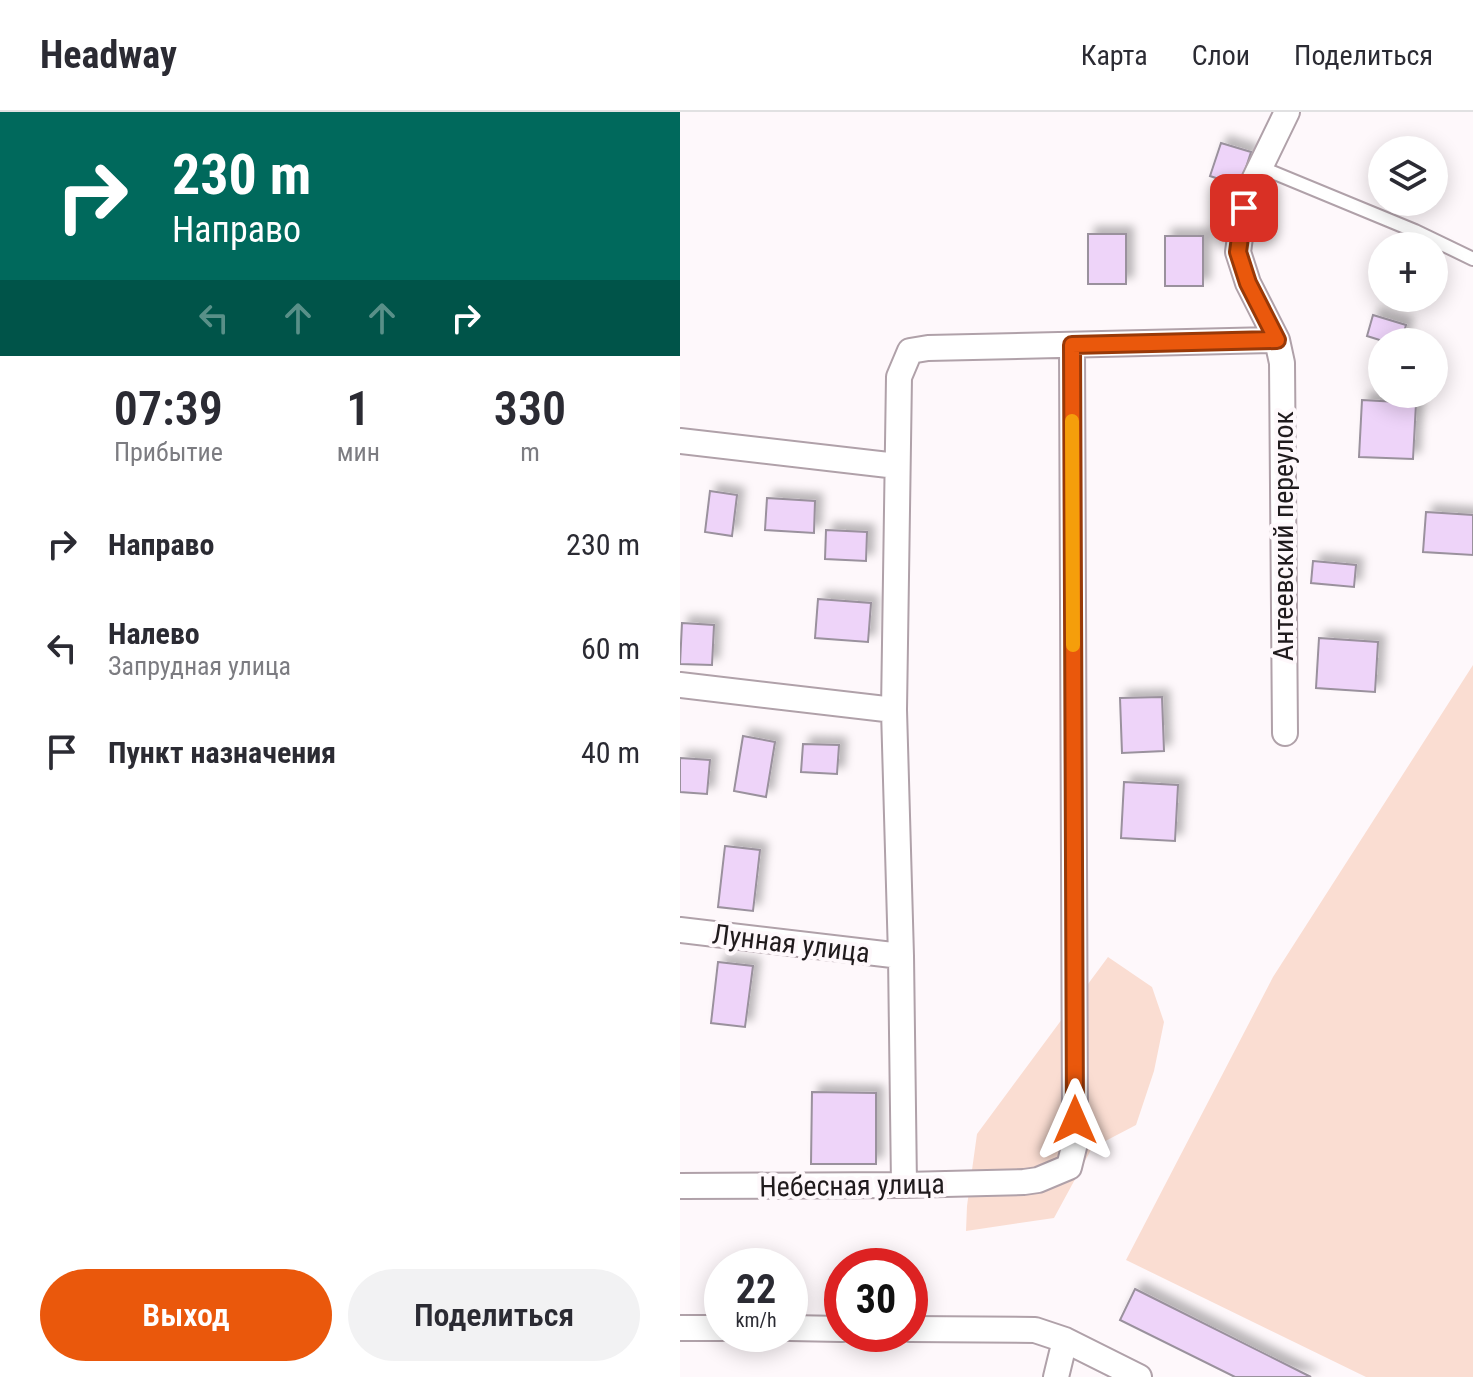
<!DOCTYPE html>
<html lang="ru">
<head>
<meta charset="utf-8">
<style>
	:root { --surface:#fff; --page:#f2f2f3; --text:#2b2b33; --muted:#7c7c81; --line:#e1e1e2; --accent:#ea580c }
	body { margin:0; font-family:"Roboto Condensed",sans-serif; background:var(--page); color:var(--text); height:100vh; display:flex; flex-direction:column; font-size:30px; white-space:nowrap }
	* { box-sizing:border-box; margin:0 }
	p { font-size:26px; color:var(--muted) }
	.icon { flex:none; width:44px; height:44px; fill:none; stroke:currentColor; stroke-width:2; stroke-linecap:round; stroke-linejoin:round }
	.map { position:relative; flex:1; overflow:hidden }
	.drawer { display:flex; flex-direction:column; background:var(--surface); width:680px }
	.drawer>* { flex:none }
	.banner { background:#00695c; color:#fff; overflow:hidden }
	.buttons { position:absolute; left:688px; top:24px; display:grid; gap:16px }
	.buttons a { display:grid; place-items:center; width:80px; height:80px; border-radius:50%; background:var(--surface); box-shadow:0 4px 20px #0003; font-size:40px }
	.speed { position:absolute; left:24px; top:1136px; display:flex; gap:16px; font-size:40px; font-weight:700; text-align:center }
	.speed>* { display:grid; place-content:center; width:104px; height:104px; border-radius:50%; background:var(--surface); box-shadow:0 4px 20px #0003; line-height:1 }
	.speed small { font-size:20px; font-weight:400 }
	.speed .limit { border:12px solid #d22; background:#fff; color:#111 }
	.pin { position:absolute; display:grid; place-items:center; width:68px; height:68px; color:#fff; margin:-34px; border-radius:16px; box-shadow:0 4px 12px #0006 }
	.me { position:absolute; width:88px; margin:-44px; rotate:0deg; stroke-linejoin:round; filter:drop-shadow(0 0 6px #0008) }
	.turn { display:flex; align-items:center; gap:28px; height:168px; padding:0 40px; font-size:36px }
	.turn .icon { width:104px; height:104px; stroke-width:2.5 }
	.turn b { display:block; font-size:56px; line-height:68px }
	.lanes { display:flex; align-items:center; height:76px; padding:0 40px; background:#0003; justify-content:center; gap:40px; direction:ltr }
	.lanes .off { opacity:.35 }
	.eta { display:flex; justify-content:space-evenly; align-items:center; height:136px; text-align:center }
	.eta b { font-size:48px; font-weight:600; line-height:56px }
	.button { display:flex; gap:16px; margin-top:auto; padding:16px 40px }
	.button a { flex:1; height:92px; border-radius:48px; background:var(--accent); color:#fff; font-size:32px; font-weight:600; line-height:92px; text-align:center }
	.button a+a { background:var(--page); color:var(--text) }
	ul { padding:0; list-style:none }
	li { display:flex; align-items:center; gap:24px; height:104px; padding:0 40px }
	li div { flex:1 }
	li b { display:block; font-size:30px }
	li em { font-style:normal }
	header { display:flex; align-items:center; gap:48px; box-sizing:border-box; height:112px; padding:0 40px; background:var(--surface); border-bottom:2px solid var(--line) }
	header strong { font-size:38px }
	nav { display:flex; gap:44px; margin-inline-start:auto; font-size:28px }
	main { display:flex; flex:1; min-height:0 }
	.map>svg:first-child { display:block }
	.green { fill:#faddd2 }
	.building { fill:#eed4f9; stroke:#9a919d; stroke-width:2; filter:url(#shadow) }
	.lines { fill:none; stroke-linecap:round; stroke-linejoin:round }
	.lane-casing { stroke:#b0a1a9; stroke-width:16 }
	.street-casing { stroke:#b0a1a9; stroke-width:28 }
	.lane { stroke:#fff; stroke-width:12 }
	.street { stroke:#fff; stroke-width:24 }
	.route-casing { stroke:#983908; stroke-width:20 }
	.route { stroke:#ea580c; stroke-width:14 }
	.slow { stroke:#f59e0b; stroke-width:14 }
	.labels { text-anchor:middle; stroke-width:8; stroke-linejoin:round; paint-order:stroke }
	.street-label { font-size:28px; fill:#201b1d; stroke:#fef8fb }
</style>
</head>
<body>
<header>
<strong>Headway</strong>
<nav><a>Карта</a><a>Слои</a><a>Поделиться</a></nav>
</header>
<main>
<section class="drawer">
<div class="banner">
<div class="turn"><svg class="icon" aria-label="right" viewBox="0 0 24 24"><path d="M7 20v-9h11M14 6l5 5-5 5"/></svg><div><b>230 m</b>Направо</div></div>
<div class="lanes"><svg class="icon off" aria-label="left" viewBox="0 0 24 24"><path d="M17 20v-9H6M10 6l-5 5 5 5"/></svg><svg class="icon off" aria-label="ahead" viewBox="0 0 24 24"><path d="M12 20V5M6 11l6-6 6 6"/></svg><svg class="icon off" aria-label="ahead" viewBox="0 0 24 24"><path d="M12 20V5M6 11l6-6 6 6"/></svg><svg class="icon" aria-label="right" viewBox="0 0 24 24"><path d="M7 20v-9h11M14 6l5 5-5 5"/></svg></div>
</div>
<div class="eta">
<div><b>07:39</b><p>Прибытие</p></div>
<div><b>1</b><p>мин</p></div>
<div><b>330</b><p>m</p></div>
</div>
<ul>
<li><svg class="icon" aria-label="right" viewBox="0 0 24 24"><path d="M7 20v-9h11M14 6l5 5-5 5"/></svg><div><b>Направо</b></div><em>230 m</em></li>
<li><svg class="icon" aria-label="left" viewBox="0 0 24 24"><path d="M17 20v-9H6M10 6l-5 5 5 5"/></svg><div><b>Налево</b><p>Запрудная улица</p></div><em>60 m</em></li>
<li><svg class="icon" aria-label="arrive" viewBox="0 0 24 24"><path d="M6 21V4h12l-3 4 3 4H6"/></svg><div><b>Пункт назначения</b></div><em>40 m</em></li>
</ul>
<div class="button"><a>Выход</a><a>Поделиться</a></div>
</section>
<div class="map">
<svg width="793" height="1265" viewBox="0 0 793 1265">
	<defs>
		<filter id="shadow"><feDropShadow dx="7" dy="-7" stdDeviation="4" flood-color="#0004"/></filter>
	</defs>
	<rect width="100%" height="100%" fill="#fef8fb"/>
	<path class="green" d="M793 553V1265H686L446 1148 593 865Z
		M428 845 472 875 484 910 474 959 456 1013 412 1036 374 1106 286 1119 287 1094 297 1022Z"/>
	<path class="building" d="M541 31 571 40 560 74 530 64Z
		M408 122H446V172H408Z
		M485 124H523V174H485Z
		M693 203 726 213 721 230H706L687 224Z
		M682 288 736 291 733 347 679 345Z
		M30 379 57 383 52 424 25 420Z
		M87 386 135 389 134 421 85 418Z
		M746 400 793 403V443L743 440Z
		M146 418 187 420 186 449 145 447Z
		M633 449 676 453 674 475 631 471Z
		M138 487 191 491 188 530 135 526Z
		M2 511 34 513 32 553 0 552Z
		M639 526 698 530 695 580 636 576Z
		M482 585 484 639 442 641 440 586Z
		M63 624 95 630 86 685 54 679Z
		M123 632 159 633 157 662 121 660Z
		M0 646 30 648 27 682 0 680Z
		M444 670 498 673 495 729 441 726Z
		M45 734 80 738 73 799 38 795Z
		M38 850 73 854 65 915 31 911Z
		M132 980 196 981V1052H131Z
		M455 1177 631 1265H555L440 1208Z"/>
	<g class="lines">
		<defs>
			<path id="lane" d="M580 55 735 119 793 147"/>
			<path id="street" d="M0 329 217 354
				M0 573 214 598
				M605 621 602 251 597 228 568 171 558 140 564 96 573 70 607 0
				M0 818 221 844
				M224 1073 221 844 214 598 219 265 230 239 248 236 597 228
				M0 1074 224 1073 344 1070 358 1068 389 1055 395 1031V1008L392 233
				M0 1216H42
				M110 1216 162 1217
				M230 1217 355 1218 385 1228 459 1265
				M376 1265 385 1228"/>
		</defs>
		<use href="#lane" class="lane-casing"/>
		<use href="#street" class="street-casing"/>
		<use href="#lane" class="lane"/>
		<use href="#street" class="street"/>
	</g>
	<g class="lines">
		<defs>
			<path id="route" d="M395 1008 392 233 597 228 568 171 558 140 564 96"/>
		</defs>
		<use href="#route" class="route-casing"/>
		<use href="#route" class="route"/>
		<path class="slow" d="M392 309 393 533"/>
	</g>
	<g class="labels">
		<g class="street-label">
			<text transform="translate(603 424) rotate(-90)" y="10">Антеевский переулок</text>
			<text transform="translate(111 831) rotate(7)" y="10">Лунная улица</text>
			<text transform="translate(172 1073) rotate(-1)" y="10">Небесная улица</text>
		</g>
	</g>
</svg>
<div class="buttons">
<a><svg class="icon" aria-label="layers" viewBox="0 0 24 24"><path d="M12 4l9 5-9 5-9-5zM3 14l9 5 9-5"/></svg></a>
<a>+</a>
<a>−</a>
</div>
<div class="speed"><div>22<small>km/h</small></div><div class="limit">30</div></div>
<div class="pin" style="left:564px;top:96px;background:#d93025"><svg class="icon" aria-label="arrive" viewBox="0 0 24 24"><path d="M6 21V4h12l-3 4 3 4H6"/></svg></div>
<svg class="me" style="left:395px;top:1008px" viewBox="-20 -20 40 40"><path d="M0-17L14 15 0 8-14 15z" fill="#ea580c" stroke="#fff" stroke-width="4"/></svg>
</div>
</main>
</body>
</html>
